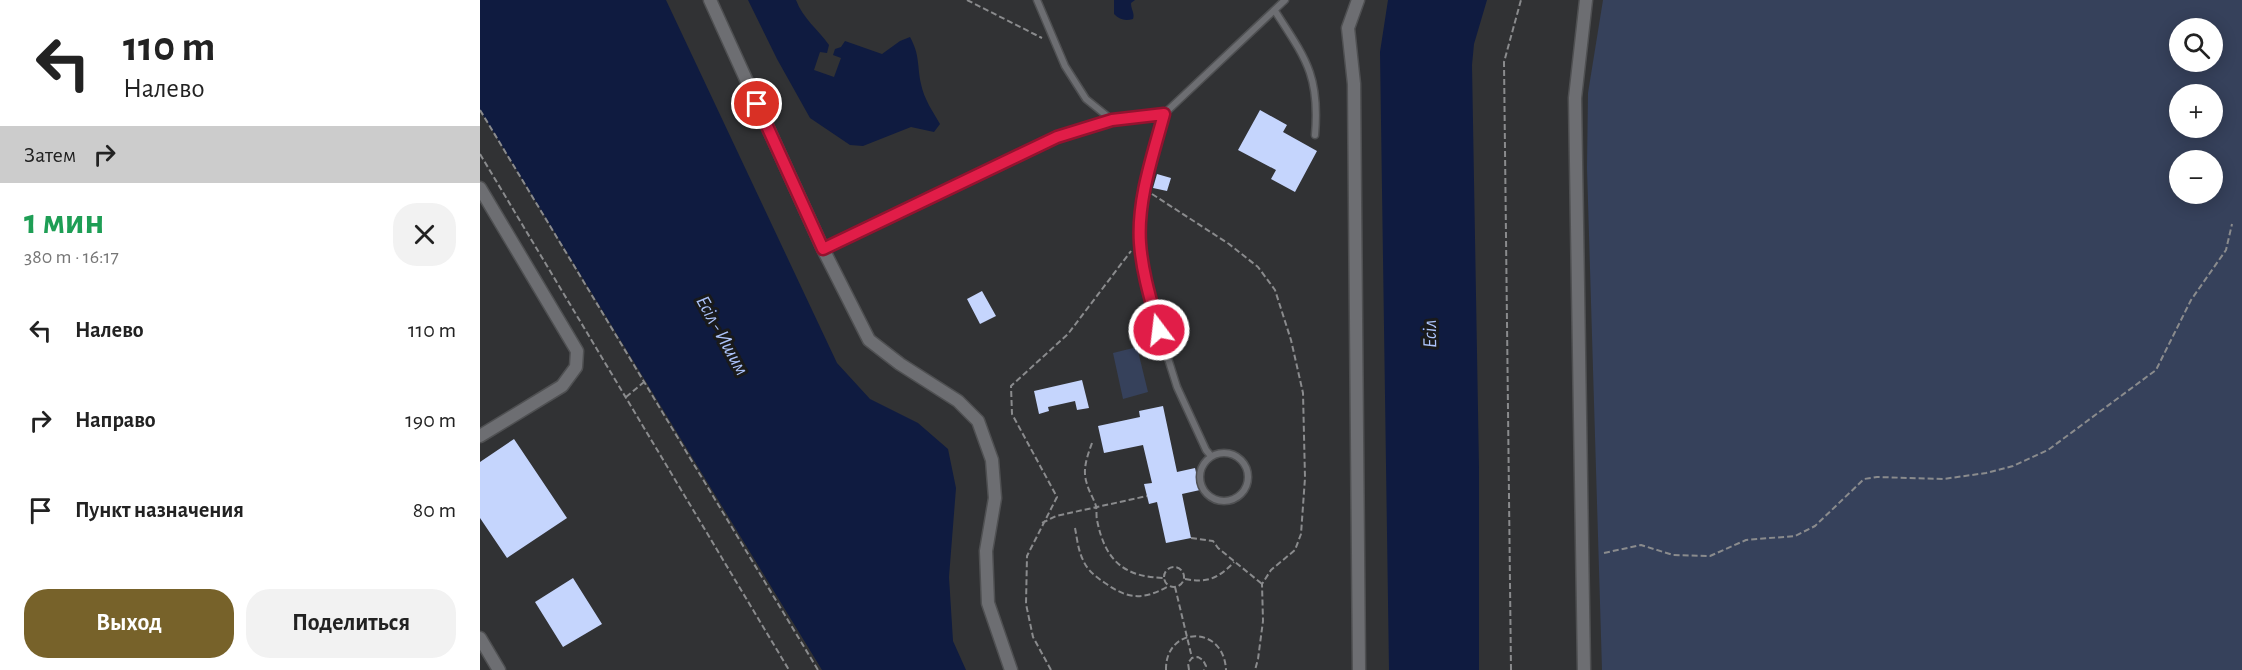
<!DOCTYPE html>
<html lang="ru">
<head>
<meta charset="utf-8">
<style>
	:root { --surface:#fff; --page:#f2f2f2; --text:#222; --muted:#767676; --accent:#77622a }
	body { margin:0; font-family:"Alegreya Sans",sans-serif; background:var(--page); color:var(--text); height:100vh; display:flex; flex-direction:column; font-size:22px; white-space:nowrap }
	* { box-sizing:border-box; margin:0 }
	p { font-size:20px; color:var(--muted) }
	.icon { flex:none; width:33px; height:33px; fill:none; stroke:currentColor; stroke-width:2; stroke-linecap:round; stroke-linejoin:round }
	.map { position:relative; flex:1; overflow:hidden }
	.panel { display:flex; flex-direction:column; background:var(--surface); width:480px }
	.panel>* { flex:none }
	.banner { background:#fff; color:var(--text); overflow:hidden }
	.controls { position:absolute; left:1689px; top:18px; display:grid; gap:12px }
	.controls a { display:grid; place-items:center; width:54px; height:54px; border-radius:50%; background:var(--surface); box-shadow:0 3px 15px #0003; font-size:30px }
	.pin { position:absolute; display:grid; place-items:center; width:51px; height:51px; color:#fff; margin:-26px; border:3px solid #fff; border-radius:50%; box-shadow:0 2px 6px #0007 }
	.me { position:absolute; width:66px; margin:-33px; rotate:345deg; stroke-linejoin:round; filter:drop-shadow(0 0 4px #0008) }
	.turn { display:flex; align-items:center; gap:21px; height:126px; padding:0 24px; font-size:27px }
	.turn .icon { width:78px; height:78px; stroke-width:2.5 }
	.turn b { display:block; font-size:42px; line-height:51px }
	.then { display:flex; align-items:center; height:57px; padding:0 24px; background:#0003; gap:12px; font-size:22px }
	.round { display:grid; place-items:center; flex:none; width:63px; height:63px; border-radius:24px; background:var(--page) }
	.headline { display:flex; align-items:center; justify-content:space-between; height:102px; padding:0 24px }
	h1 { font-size:36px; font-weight:600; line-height:45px; color:#1e9e55 }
	.button { display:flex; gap:12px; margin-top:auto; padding:12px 24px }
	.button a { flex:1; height:69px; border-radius:24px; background:var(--accent); color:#fff; font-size:24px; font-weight:600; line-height:69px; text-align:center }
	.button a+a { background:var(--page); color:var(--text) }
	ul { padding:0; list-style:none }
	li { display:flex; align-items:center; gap:18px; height:90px; padding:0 24px }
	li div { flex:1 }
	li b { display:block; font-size:22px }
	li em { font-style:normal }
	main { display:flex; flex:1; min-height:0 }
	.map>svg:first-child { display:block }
	.green { fill:#36415b; fill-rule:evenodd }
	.water { fill:#0f1b40 }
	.building { fill:#c5d5fd }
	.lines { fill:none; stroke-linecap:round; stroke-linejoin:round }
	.service-casing { stroke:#4f5052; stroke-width:9 }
	.minor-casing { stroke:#4f5052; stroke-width:15 }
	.path { stroke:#8a8b8d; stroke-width:2; stroke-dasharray:6 3; stroke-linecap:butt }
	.service { stroke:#6d6e72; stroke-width:6 }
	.minor { stroke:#6d6e72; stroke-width:12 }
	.route-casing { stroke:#92132f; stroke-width:15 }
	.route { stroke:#e11d48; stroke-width:10 }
	.labels { text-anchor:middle; stroke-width:6; stroke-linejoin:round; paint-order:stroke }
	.water-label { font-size:20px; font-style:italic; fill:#acc3fa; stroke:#191a1b }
</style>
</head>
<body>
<main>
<section class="panel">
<div class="banner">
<div class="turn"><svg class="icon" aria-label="left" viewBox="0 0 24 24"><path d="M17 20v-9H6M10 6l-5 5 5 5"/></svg><div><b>110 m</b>Налево</div></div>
<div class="then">Затем<svg class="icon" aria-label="right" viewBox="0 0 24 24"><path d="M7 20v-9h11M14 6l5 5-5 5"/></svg></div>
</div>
<div class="headline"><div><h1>1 мин</h1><p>380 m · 16:17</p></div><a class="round"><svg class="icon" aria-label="close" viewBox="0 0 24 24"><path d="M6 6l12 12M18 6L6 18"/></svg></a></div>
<ul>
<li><svg class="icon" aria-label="left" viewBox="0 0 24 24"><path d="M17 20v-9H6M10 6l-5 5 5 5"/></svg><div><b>Налево</b></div><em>110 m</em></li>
<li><svg class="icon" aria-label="right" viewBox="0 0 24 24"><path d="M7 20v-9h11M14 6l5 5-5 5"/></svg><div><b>Направо</b></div><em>190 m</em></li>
<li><svg class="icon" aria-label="arrive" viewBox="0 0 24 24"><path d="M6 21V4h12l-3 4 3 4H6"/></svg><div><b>Пункт назначения</b></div><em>80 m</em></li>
</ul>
<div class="button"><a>Выход</a><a>Поделиться</a></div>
</section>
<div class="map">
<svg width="1762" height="670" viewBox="0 0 1762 670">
	<rect width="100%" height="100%" fill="#313234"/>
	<path class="green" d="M1123 0H1762V670H1122L1107 168 1108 93ZM1700 28H1732V62H1700ZM1700 94H1732V128H1700ZM1700 160H1732V194H1700Z
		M657 347 668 392 643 399 633 353Z"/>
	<path class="water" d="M0 0H186L357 363 390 399 438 423 468 449 476 488 469 577 473 641 486 670H342L0 110Z
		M268 0H316C323 19 338 29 349 45L347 53 340 52 334 70 354 77 361 58 353 55 355 49 361 47 365 41 402 54 420 41 430 37C440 55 437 65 441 84 444 99 453 112 460 124L454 132 431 127 383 146 370 145 330 118 297 59Z
		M634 0H655L651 3C651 10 655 13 653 19 645 21 640 20 634 14Z
		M908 0H1007L994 44 992 65 999 468V670H909L900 52Z"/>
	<path class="building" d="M780 110 807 125 803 132 837 151 815 192 791 179 796 170 758 150Z
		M677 174 691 178 687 191 673 188Z
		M502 291 516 316 500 324 487 299Z
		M602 380 609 408 597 410 595 401 568 407 569 411 559 414 554 391Z
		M683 406 697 472 715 468 720 490 702 494 711 538 686 543 677 502 669 504 664 484 672 483 663 445 624 453 618 426 660 417 659 411Z
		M34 439 87 518 27 558 0 518V462Z
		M93 578 122 624 83 647 55 602Z"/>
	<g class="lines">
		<defs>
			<path id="service" d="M557 0 585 66 606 99 632 120
				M795 11C826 59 840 76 835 135
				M684 114 662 199 660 241 664 271 679 330 697 387 726 450 731 456
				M343 249 577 137 632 120 684 114 805 0
				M720 477a24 24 0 1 1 48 0a24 24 0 1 1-48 0Z"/>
			<path id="minor" d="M230 0 343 249 389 340 420 364 478 401 498 421 512 460 515 498 506 551 508 603 531 670
				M878 0 868 28 874 84 879 670
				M0 188 97 351 96 367 82 386 0 436
				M0 638 19 670
				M1104 670 1095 98 1106 0"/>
		</defs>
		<use href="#service" class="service-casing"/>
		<use href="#minor" class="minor-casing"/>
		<path class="path" d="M487 0 562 38
			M0 110 338 670
			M0 154 309 670
			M672 194 749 244 778 267 795 290 811 340 823 393 825 478 821 534 815 550 791 570 782 584 783 621 778 659 775 670
			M146 397 164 382
			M612 443C607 457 602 470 607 484 609 492 614 499 616 506 617 511 616 516 617 520 625 560 643 577 684 578
			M562 523 576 516 667 496
			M595 528C597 538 598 550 603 560 607 570 616 577 625 583 649 600 663 600 689 586
			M711 538 733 541 738 548 782 584
			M1124 553 1161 545 1193 555 1230 556 1266 540 1315 536 1335 526 1384 479 1397 477 1463 479 1506 473 1533 466 1568 450 1676 370 1711 300 1746 250 1752 224
			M684 577a10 10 0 1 1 20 0a10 10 0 1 1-20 0Z
			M705 579C727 583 738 579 754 562
			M695 587 712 658
			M571 670 553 637 546 604 547 556 577 497 532 414 531 386 588 334 651 251
			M686 670C685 626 744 624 746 670
			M709 670 708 663 712 658 718 657 723 660 726 666 724 670
			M1031 670 1024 62 1041 0"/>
		<use href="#service" class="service"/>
		<use href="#minor" class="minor"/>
	</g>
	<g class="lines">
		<defs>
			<path id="route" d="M277 104 343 249 577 137 632 120 684 114C673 155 657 200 660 243 662 272 671 301 679 330"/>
		</defs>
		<use href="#route" class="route-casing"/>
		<use href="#route" class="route"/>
	</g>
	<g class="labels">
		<g class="water-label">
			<text transform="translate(949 334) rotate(-91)" y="7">Есіл</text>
			<text transform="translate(243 335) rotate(61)" y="7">Есіл - Ишим</text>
		</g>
	</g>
</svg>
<div class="controls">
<a><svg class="icon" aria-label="search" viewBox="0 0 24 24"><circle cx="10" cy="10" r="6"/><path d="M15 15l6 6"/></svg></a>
<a>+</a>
<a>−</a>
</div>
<div class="pin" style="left:277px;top:104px;background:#d93025"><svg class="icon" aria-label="arrive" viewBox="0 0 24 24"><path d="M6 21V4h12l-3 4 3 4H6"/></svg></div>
<svg class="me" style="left:679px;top:330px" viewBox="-20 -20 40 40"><circle r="17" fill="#e11d48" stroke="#fff" stroke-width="3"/><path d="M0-11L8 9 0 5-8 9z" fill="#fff"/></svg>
</div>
</main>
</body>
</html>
